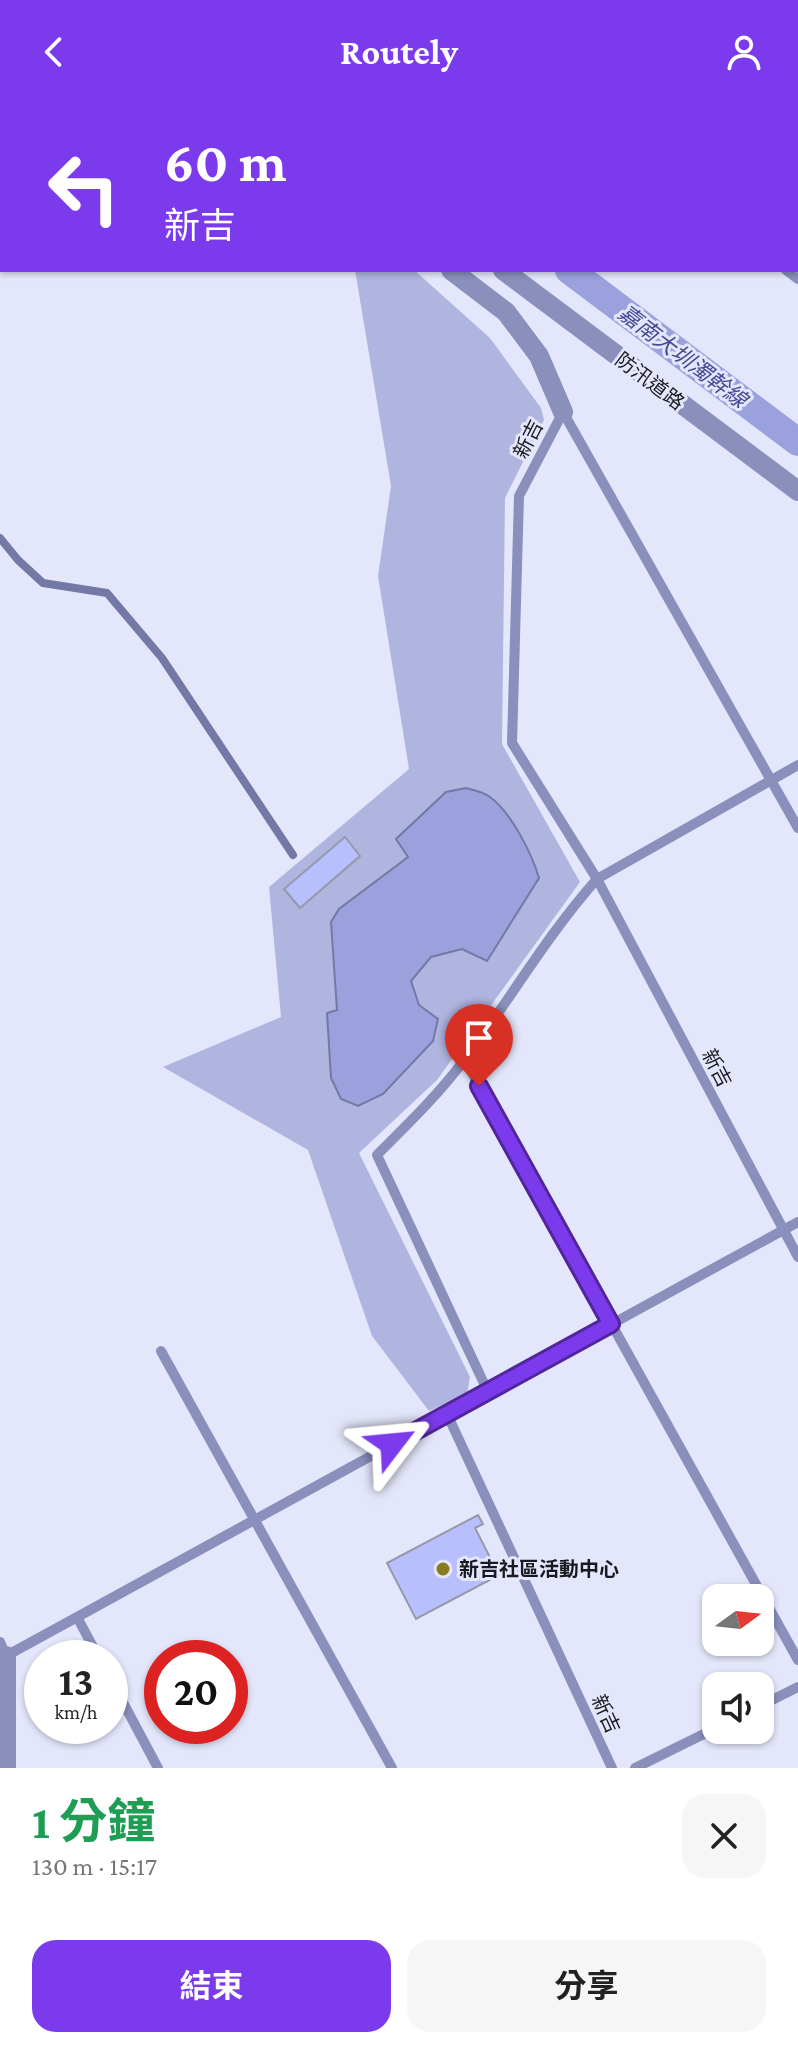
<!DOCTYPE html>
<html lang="zh-TW">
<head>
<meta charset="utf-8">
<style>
	:root { --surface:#fff; --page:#f6f6f6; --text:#222; --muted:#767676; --accent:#7c3aed }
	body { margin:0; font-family:"Crimson Pro","Noto Sans TC",serif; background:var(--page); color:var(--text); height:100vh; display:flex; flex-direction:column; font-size:30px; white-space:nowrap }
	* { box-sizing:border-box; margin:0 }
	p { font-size:26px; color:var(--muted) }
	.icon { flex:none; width:44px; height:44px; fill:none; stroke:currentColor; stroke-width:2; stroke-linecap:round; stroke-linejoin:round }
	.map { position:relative; height:1664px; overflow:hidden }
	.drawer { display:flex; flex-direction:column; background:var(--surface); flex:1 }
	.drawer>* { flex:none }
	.hud { position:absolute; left:0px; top:0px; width:798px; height:168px; box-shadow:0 2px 6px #0004; background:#7c3aed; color:#fff; overflow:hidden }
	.needle { width:52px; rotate:75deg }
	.fabs { position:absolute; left:702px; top:1480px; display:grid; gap:16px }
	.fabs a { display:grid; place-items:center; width:72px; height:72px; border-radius:16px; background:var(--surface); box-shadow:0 2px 6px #0004; font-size:40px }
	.speed { position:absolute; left:24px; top:1536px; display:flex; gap:16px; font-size:40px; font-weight:700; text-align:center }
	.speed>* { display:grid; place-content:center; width:104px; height:104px; border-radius:50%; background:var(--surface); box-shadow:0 2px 6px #0004; line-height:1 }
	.speed small { font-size:20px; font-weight:400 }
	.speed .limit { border:12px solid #d22; background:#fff; color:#111 }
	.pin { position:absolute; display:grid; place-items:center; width:68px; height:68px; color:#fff; margin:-82px -34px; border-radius:50% 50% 50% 0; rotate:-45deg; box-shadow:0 0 8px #0007 }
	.pin .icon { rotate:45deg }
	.me { position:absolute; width:88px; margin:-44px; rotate:61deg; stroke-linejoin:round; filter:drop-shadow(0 0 6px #0008) }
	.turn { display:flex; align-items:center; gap:28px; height:168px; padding:0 32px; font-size:36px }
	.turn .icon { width:104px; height:104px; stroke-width:2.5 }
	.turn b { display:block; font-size:56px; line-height:68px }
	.round { display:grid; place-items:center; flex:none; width:84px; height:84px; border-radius:24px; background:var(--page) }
	.head { display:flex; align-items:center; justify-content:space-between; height:136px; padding:0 32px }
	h1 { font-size:48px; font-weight:700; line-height:60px; color:#1e9e55 }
	.button { display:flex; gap:16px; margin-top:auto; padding:16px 32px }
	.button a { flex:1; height:92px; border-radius:24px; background:var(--accent); color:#fff; font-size:32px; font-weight:700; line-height:92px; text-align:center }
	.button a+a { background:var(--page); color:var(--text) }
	header { display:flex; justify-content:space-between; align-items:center; height:104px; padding:0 32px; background:var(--accent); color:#fff; font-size:36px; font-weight:700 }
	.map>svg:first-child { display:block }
	.green { fill:#b0b5e0 }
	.water { fill:#9ba1dd; stroke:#7478a5; stroke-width:2 }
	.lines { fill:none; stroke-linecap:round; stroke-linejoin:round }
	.stream { stroke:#7478a5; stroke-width:8 }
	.canal { stroke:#9ba1dd; stroke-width:28 }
	.building { fill:#b8bffd; stroke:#9698ab; stroke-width:2 }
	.service { stroke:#8a8fbb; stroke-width:10 }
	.minor { stroke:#8a8fbb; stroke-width:20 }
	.route-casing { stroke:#51269a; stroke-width:20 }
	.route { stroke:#7c3aed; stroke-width:14 }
	.poi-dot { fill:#8a7a20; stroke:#e4e7fb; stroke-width:3 }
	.labels { text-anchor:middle; stroke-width:6; stroke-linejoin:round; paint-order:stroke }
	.street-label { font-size:20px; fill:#191a21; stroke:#e4e7fb }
	.poi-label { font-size:20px; font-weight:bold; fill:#191a21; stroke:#e4e7fb; text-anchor:start }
	.water-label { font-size:22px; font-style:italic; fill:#484a93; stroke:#e4e7fb }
</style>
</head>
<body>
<header><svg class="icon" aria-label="back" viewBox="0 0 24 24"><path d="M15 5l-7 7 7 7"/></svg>Routely<svg class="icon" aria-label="person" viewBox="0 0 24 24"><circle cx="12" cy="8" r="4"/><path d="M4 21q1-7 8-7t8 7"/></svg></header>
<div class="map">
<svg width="798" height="1664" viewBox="0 0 798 1664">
	<rect width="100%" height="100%" fill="#e4e7fb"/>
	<path class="green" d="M355 166H414L490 234 541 304 544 316 505 394 502 640 580 778 437 976 359 1049 470 1273 467 1291 429 1307 372 1232 308 1046 163 963 281 913 269 783 409 665 378 472 391 382Z"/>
	<path class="water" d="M466 684C474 686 484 688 490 693 511 708 532 750 539 774L487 857 462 845 431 853 411 877 419 901 438 915 433 937 383 990 358 1002 341 995 331 974 327 909 337 906 331 818 339 805 408 753 396 735 446 688Z"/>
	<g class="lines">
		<path class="stream" d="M0 434 18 456 43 479 107 489 162 554 293 751"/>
		<path class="canal" d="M347 0 350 2
			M569 166 798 338"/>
	</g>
	<path class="building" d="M345 733 360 752 300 804 284 785Z
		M478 1411 483 1420 475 1424 499 1471 416 1515 387 1459Z"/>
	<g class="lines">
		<path class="service" d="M571 0 574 2
			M80 2 83 0
			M0 60 2 59
			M786 166 798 175
			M798 724 563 308 519 392 512 639 597 775 798 1153
			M465 956 798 1556
			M161 1247 392 1664
			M488 1288 377 1051C408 1020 439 990 465 955 510 896 547 831 597 775L798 661
			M447 1310 612 1664
			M77 1513 99 1554
			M0 1538 6 1552 798 1118
			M110 1574 158 1664
			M760 1602 798 1583
			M635 1664 716 1624"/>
		<path class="minor" d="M235 0 238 2
			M290 0 292 2
			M451 166 506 208 539 252 563 308
			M503 166 798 387
			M6 1552V1664"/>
	</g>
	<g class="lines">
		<defs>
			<path id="route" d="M392 1340 611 1220 479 982"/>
		</defs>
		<use href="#route" class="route-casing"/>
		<use href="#route" class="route"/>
	</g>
	<circle class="poi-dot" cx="443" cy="1465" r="8"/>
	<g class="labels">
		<g class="street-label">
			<text transform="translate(650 277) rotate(37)" y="7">防汛道路</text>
			<text transform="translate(528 335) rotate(-63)" y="7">新吉</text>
			<text transform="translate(717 964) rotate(62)" y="7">新吉</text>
			<text transform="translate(606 1610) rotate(65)" y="7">新吉</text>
		</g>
		<g class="poi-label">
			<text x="459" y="1472">新吉社區活動中心</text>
		</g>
		<g class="water-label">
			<text transform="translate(683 252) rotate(37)" y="8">嘉南大圳濁幹線</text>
		</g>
	</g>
</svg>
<div class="fabs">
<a><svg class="needle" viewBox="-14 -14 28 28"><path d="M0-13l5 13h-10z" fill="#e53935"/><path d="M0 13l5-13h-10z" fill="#767676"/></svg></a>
<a><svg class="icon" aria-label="sound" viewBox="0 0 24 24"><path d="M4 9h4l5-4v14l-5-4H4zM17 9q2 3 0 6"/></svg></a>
</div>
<div class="speed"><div>13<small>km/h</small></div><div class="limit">20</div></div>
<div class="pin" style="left:479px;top:982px;background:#d93025"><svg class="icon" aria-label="arrive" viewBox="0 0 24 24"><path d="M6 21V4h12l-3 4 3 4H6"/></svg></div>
<svg class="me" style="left:392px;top:1340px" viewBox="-20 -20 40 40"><path d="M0-17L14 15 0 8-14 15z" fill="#7c3aed" stroke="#fff" stroke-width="4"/></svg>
<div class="hud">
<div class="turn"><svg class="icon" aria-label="left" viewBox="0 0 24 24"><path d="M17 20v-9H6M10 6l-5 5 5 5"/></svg><div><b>60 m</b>新吉</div></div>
</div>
</div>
<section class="drawer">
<div class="head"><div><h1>1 分鐘</h1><p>130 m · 15:17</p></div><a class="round"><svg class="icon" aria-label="close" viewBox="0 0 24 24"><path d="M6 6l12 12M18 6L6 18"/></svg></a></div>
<div class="button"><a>結束</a><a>分享</a></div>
</section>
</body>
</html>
